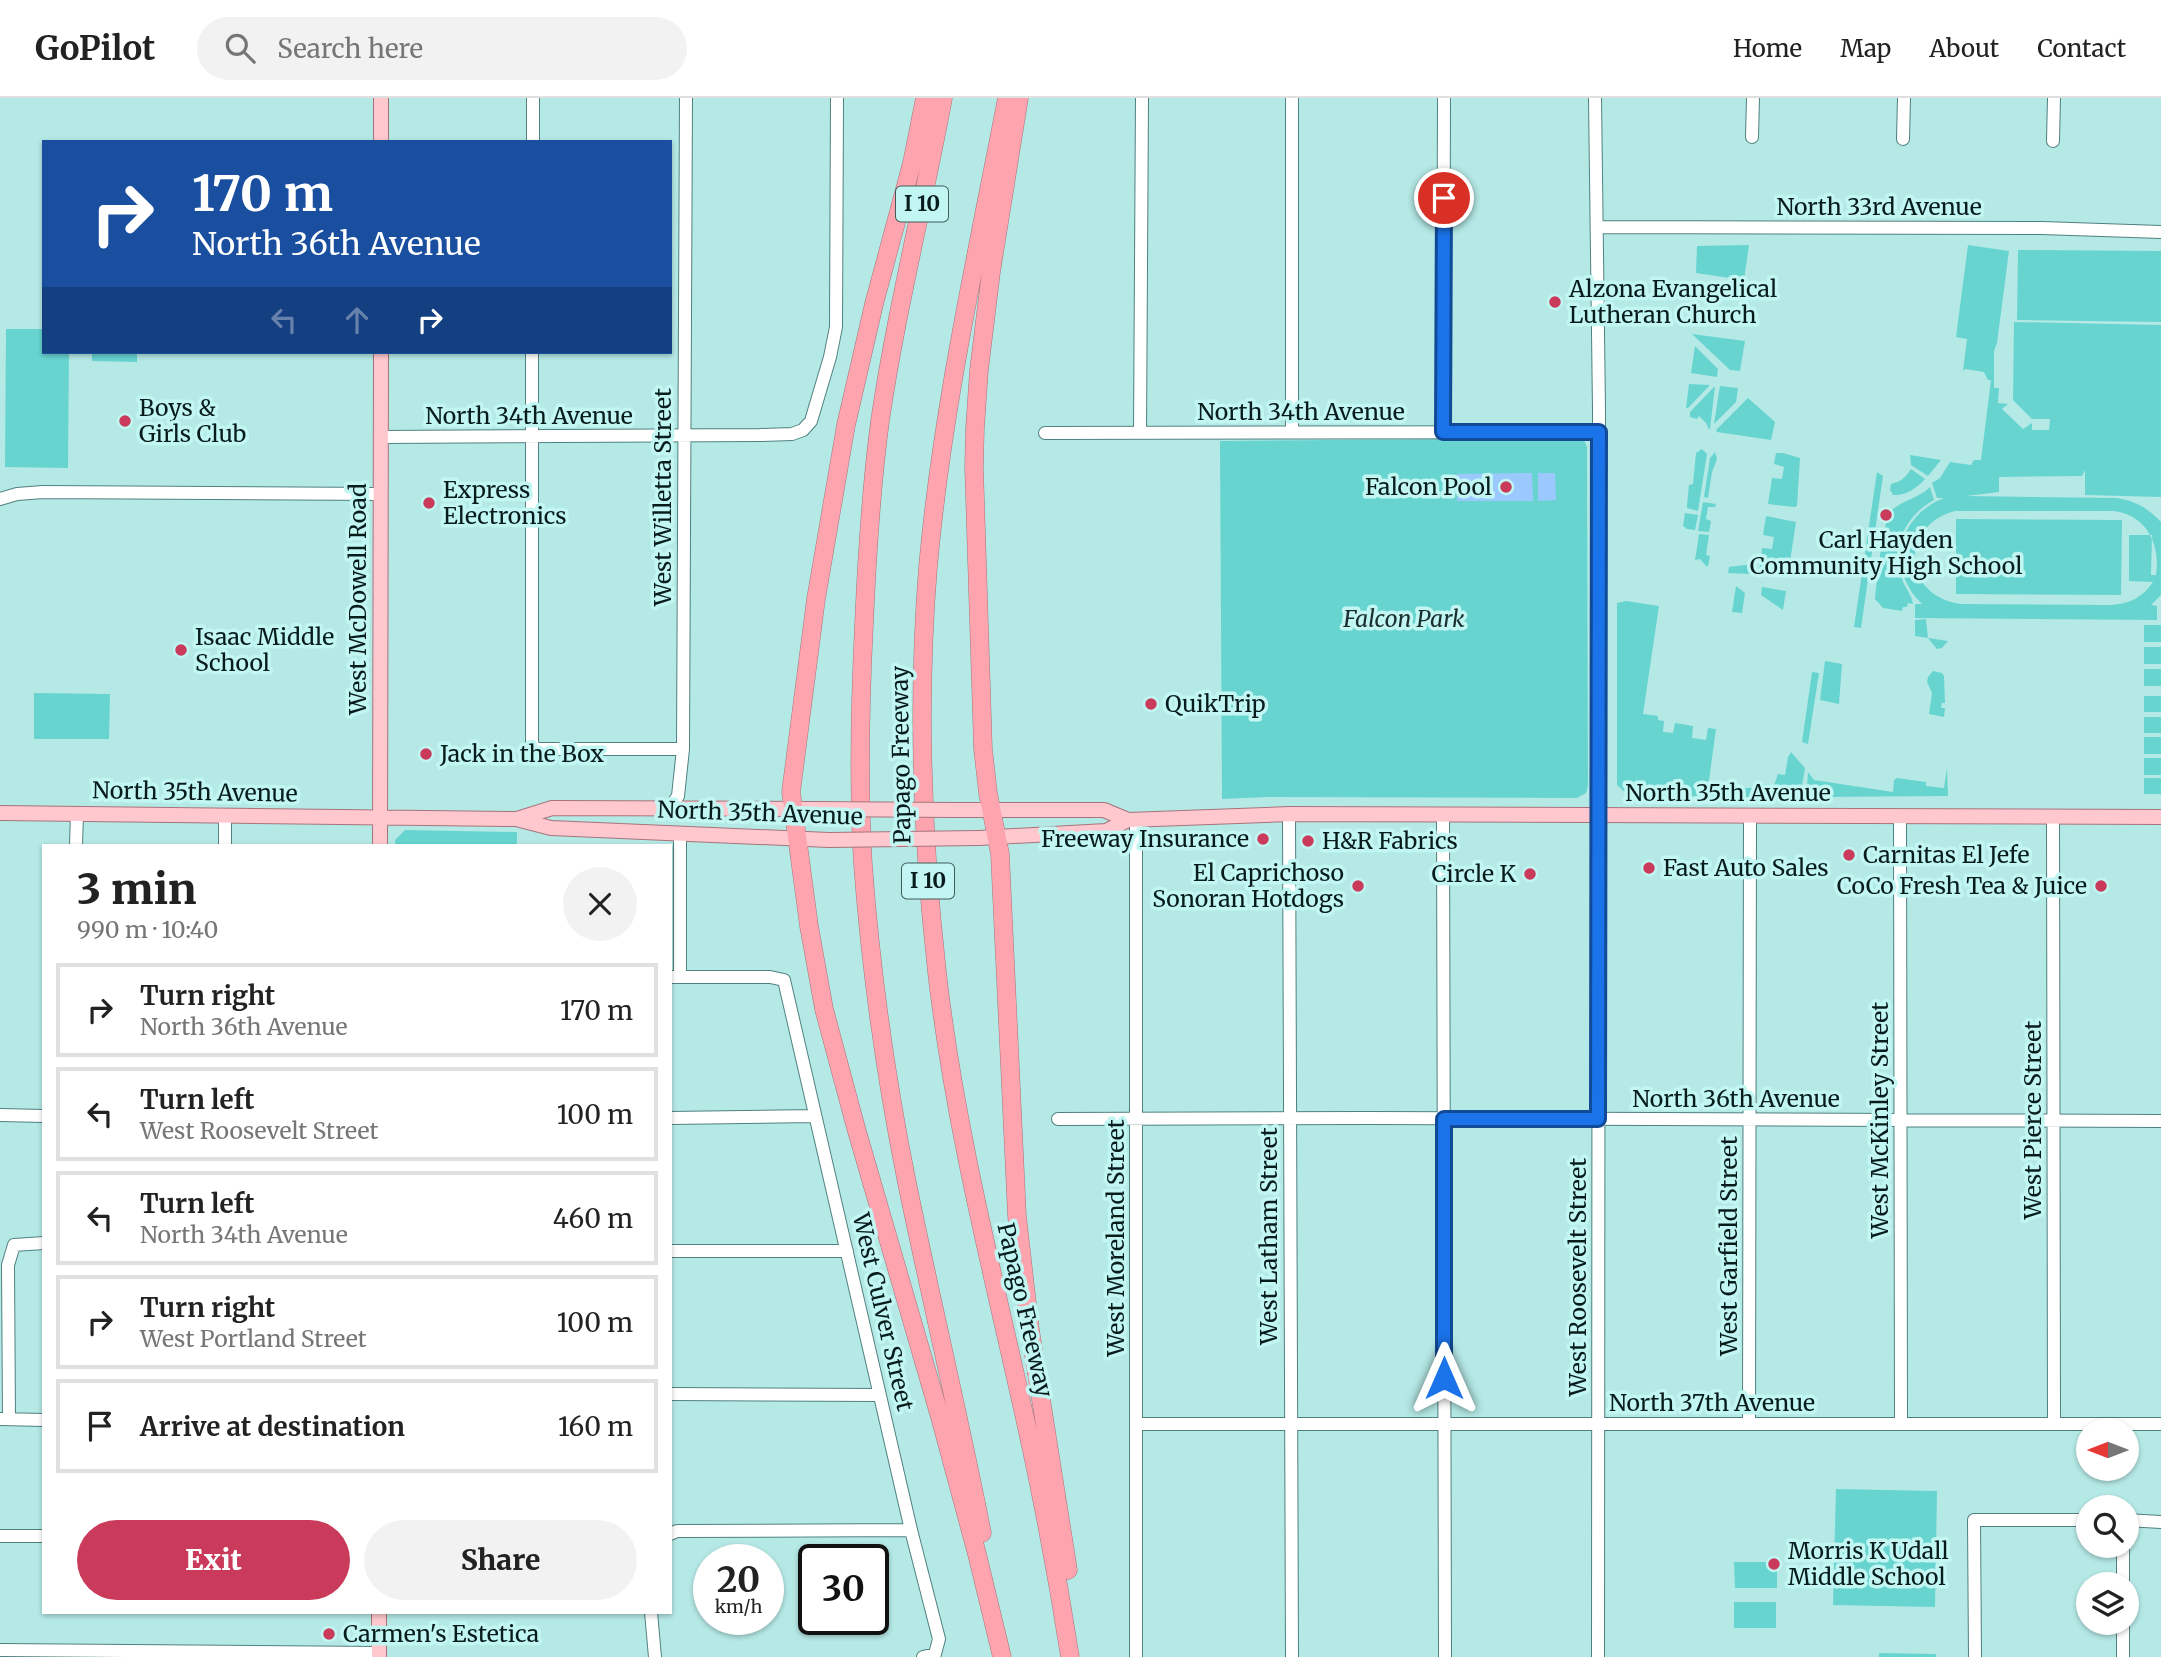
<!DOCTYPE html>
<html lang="en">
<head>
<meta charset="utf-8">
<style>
	:root { --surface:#fff; --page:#f2f2f2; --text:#222; --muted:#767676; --line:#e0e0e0; --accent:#ca3a5a }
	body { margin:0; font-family:Merriweather,serif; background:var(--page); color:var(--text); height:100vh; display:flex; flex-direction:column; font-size:26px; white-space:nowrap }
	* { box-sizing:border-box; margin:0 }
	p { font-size:23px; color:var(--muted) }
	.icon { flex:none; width:38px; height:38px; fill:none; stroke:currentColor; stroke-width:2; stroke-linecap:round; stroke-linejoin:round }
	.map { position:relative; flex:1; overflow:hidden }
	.details { position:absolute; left:42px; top:746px; width:630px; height:770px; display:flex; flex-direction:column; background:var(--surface); border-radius:0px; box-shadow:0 2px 5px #0004 }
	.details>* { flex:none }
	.top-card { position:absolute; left:42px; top:42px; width:630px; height:214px; border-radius:0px; box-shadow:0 2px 5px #0004; background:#1a4fa0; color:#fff; overflow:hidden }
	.needle { width:46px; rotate:270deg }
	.tools { position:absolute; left:2076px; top:1320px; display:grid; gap:14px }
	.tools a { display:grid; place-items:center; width:63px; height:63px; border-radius:50%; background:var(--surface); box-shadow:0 2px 5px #0004; font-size:35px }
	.speed { position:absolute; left:693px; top:1446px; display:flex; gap:14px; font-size:35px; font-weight:700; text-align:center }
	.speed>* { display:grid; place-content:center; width:91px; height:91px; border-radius:50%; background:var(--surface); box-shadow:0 2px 5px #0004; line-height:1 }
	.speed small { font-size:18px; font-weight:400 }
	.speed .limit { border:4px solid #111; border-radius:10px; background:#fff; color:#111 }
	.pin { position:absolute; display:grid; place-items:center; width:60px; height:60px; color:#fff; margin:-30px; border:4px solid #fff; border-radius:50%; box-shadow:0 2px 7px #0007 }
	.me { position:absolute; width:77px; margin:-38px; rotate:0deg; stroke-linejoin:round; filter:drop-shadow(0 0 5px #0008) }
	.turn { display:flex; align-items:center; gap:24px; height:147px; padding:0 35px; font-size:32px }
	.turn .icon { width:91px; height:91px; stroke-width:2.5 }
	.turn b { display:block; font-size:49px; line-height:60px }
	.lanes { display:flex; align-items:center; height:66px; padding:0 35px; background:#0003; justify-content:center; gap:35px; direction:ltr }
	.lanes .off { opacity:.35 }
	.round { display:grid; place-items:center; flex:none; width:74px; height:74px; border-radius:37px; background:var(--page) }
	.overview { display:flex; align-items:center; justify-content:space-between; height:119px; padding:0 35px }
	h1 { font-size:42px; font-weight:800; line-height:52px }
	.cta { display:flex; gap:14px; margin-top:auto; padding:14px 35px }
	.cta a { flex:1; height:80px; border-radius:42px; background:var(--accent); color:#fff; font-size:28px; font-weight:800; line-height:80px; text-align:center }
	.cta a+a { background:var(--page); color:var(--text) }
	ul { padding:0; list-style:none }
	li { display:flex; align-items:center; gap:21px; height:94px; margin:0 14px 10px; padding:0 21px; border:4px solid var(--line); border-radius:0px }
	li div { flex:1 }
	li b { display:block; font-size:26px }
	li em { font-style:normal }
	header { display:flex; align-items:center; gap:42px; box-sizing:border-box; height:98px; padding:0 35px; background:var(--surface); border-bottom:2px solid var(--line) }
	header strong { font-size:33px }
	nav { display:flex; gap:38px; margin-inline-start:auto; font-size:24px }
	.search { width:490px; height:63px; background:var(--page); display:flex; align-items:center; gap:18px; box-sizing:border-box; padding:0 24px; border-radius:38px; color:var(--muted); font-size:26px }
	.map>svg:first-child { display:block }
	.green { fill:#68d4d0; fill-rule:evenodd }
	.water { fill:#9cc9fd }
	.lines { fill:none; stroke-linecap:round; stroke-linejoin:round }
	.minor-casing { stroke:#50817f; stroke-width:14 }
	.major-casing { stroke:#a7747b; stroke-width:16 }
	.highway-casing { stroke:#a7747b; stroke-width:19 }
	.minor { stroke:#fff; stroke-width:12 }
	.major { stroke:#fec8ce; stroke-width:14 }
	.highway { stroke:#fda4ae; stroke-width:18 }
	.major-bridge-casing { stroke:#a7747b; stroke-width:16; stroke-linecap:butt }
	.major-bridge { stroke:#fec8ce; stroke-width:14 }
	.route-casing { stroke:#114b97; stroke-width:18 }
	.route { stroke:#1a73e8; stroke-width:12 }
	.poi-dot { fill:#ca3a5a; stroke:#c2f6f3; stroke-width:2.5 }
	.labels { text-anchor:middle; stroke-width:7; stroke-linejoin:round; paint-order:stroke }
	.shield { fill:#c2f6f3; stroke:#405d5c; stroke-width:2 }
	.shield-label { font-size:21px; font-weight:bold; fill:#081c1c }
	.street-label { font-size:23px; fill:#081c1c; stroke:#c2f6f3 }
	.poi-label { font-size:23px; fill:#081c1c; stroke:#c2f6f3; text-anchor:start }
	.park-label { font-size:23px; font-style:italic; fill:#192e2d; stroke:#c2f6f3 }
</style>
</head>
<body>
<header>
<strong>GoPilot</strong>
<div class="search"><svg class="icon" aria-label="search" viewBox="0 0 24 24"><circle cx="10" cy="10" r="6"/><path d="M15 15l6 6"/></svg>Search here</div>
<nav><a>Home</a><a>Map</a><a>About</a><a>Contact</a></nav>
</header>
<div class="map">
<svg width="2161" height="1559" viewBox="0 0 2161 1559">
	<rect width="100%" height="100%" fill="#b5e9e6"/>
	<path class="green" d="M1749 147 1744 182 1696 175 1697 148Z
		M1968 147 2009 153 1997 245 1994 253V290H1999L1998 305 2008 306 2002 311 2023 331 2032 325V332H2049L2050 321H2032L2013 302 2014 224 2161 227V399L2085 397V372L2082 378 1999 379V394L1966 398 2115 400C2134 402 2148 410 2161 424V497L2151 507 2157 508V522L1915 520V506H1922C1885 470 1898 418 1944 400H1937L1932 385 1940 380 1950 364 1971 367 1974 362H1981L1991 282H1988L1984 274 1965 271 1963 273 1967 241 1956 239ZM1955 413H2113C2145 416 2161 445 2156 477H2151L2152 437H2129V483L2153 484C2143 499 2130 506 2111 507L1961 506C1902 498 1899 428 1955 413Z
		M2018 152 2161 153V224L2017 222Z
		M6 231H44V254H69L68 370 5 369Z
		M1692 236 1745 243 1740 273 1730 272Z
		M1695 248 1718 271 1717 279 1691 275Z
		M92 254H137V264L92 263Z
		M1689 286 1710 287 1688 310H1686Z
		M1715 288 1710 331H1709L1706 325 1699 318 1697 321 1690 319V314Z
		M1720 288 1738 290 1736 304 1714 326Z
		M1748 300 1775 324 1771 342 1717 334 1716 332Z
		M1578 340 1584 342 1587 349 1588 688 1586 695 1577 700 1268 699 1222 701 1220 343Z
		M1702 351 1707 356 1698 413 1687 410V407L1689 387 1693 386 1696 355Z
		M1715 354 1717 361 1712 374 1708 400 1704 399 1710 360Z
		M1776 355H1783L1800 360 1797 408 1794 409 1768 406 1772 380 1782 381 1784 369 1774 366Z
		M1910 357 1941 362 1928 378 1911 367Z
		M1911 371 1925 381C1917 390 1906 398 1893 397L1890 392 1891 386C1901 384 1906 379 1911 371Z
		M1877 374 1883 378 1861 530 1854 529Z
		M1930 389 1934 402C1905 418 1891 448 1902 481 1905 490 1912 497 1913 506L1908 505 1907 509H1903L1902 513 1883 510 1875 501C1877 484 1882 420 1893 411 1904 402 1920 399 1930 389Z
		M1703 404 1716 406 1715 409H1708L1706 421 1711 423 1709 434 1698 433Z
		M1685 415 1698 417 1695 432 1687 431 1683 428Z
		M1766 418 1796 424 1788 477 1759 475 1762 450 1772 451 1774 439 1763 437Z
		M1956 421 2122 422 2121 497 1956 496Z
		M1699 436 1709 437 1706 457 1710 458 1708 468H1706L1700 461 1695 462Z
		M1753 466 1752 476 1728 475 1729 469Z
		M1736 488 1745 495 1742 515 1732 514Z
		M1762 489 1786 493 1783 512 1761 497Z
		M1626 503 1659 508 1643 616 1658 618V622L1664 623 1663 634 1673 635 1675 625 1693 628 1692 640 1706 642 1708 630 1716 631 1708 690 1726 691V699L1628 697 1617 687V505Z
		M1926 521 1928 540 1948 543 1942 550 1937 551 1928 540 1915 538V522Z
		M2144 527H2161V544H2144Z
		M2144 549H2161V566H2144Z
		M1825 563 1842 566 1839 606 1820 602Z
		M2144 571H2161V588H2144Z
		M1933 573 1942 575 1944 578 1945 605H1942L1941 610H1945L1944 619 1929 616 1932 595 1927 584 1928 579Z
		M1812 574 1819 575 1808 646 1802 644Z
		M34 595 110 596 109 641H34Z
		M2144 598H2161V614H2144Z
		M2144 619H2161V635H2144Z
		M2144 639H2161V656H2144Z
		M1791 654 1805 670 1800 699H1730V690H1762L1763 686 1774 687 1778 676 1785 677 1788 659Z
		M2144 660H2161V677H2144Z
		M1947 670 1948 698 1818 699V690H1807L1808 674 1814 682 1893 694 1894 682 1897 680 1926 684V688L1944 690Z
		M2144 680H2161V696H2144Z
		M405 732 517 734V747H395V742Z
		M1836 1391 1937 1393 1935 1509 1833 1507Z
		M1734 1464H1777V1490H1735Z
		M1734 1504H1776V1530H1734Z
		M1879 1555 1936 1556V1559H1879Z"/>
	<path class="water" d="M1532 375 1533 403H1457V376Z
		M1538 375H1555L1556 402 1538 403Z"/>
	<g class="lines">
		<defs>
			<path id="minor" d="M1595 0 1599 312 1598 1559
				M1752 39 1753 0
				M1903 41 1904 0
				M2053 43 2054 0
				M533 44V0
				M1597 129 2042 130 2161 134
				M532 254V645L534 649 540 651H683
				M1292 334V0
				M1443 334 1444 0
				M1045 335 1599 334
				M1140 335 1142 0
				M380 339 760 337 792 336 803 332 811 323 830 259 836 229 837 0
				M0 401 17 396 43 394 380 396
				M669 711 678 698 683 651 686 0
				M1289 716 1292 1559
				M225 717V747
				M1443 717 1445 1559
				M1900 719 1901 1326
				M2053 719 2054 1326
				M1136 722V1559
				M680 735V879
				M76 747 77 715
				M670 879H770L784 882 911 1432 939 1541 935 1556 923 1559
				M0 1017 44 1018
				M670 1020 815 1018
				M1058 1021 1367 1020 2161 1023
				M670 1153H847
				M670 1296 880 1297
				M0 1321 44 1322
				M9 1321 8 1167 14 1147 44 1145
				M1137 1326H2161
				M1749 1326 1750 718
				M2126 1422 2161 1424
				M670 1436 677 1433 911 1432
				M0 1438H44
				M2123 1486V1447
				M651 1514 655 1559
				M0 1552 379 1555
				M1975 1559 1974 1422H2088
				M2123 1559V1524"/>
			<path id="major" d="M381 44V0
				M955 712H1104L1128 722 1289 716 2161 719
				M0 715 516 721 551 730 829 742
				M517 721 552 710 812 711
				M979 740 1106 733 1128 722
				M380 747 381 254
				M379 1514V1559"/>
			<path id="highway" d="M925 0 912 65 874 206 846 327 816 501 791 694 809 828 824 911 856 1030 940 1319 977 1456 1002 1559
				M943 0C923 108 896 214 880 323 871 390 867 458 864 526 860 606 858 687 863 767 871 874 886 981 907 1085 931 1202 959 1318 982 1435
				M1007 0C977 156 942 311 928 469 917 604 922 740 937 874 955 1034 997 1191 1031 1348 1046 1418 1059 1488 1070 1559
				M1019 0 991 174 979 272 975 330 974 369 983 651 988 695 1000 756 1017 1118 1030 1232 1068 1472"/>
		</defs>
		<use href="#minor" class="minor-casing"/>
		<use href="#major" class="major-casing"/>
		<use href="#highway" class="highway-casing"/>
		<use href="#minor" class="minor"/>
		<use href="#major" class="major"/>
		<use href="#highway" class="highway"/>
		<defs>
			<path id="major-bridge" d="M812 711 955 712
				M829 742 979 740"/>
		</defs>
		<use href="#major-bridge" class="major-bridge-casing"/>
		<use href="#major-bridge" class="major-bridge"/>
	</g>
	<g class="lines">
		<defs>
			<path id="route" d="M1444 1280V1021H1598L1599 334H1443L1444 100"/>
		</defs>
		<use href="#route" class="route-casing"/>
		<use href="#route" class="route"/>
	</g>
	<g class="poi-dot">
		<circle cx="1555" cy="204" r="7"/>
		<circle cx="125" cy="323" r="7"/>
		<circle cx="1506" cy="389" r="7"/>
		<circle cx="429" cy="405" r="7"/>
		<circle cx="1886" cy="417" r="7"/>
		<circle cx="181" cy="552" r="7"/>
		<circle cx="1151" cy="606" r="7"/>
		<circle cx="426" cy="656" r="7"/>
		<circle cx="1263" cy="741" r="7"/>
		<circle cx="1308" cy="743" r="7"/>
		<circle cx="1849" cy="757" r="7"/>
		<circle cx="1649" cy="770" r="7"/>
		<circle cx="1530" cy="776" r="7"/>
		<circle cx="1358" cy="788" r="7"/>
		<circle cx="2101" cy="788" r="7"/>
		<circle cx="1774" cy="1466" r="7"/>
		<circle cx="329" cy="1536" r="7"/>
	</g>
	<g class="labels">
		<g class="shield">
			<rect x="896" y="88.5" width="52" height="35" rx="5"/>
			<rect x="902" y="765.5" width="52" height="35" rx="5"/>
		</g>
		<g class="shield-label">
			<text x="922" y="113">I 10</text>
			<text x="928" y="790">I 10</text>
		</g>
		<g class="street-label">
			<text x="1879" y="117">North 33rd Avenue</text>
			<text x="1301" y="322">North 34th Avenue</text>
			<text x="529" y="326">North 34th Avenue</text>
			<text transform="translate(663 399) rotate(-90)" y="8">West Willetta Street</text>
			<text transform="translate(358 501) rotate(-90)" y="8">West McDowell Road</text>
			<text transform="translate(901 657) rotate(-91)" y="8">Papago Freeway</text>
			<text transform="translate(195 694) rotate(1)" y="8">North 35th Avenue</text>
			<text x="1728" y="703">North 35th Avenue</text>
			<text transform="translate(760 715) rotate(2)" y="8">North 35th Avenue</text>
			<text x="1736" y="1009">North 36th Avenue</text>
			<text transform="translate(1880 1022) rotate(-90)" y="8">West McKinley Street</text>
			<text transform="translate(2033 1022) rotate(-90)" y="8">West Pierce Street</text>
			<text transform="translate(1269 1138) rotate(-90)" y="8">West Latham Street</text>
			<text transform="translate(1116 1140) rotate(-90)" y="8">West Moreland Street</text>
			<text transform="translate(1729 1148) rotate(-90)" y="8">West Garfield Street</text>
			<text transform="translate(1578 1179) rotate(-90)" y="8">West Roosevelt Street</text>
			<text transform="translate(1025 1212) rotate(77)" y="8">Papago Freeway</text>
			<text transform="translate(883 1214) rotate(77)" y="8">West Culver Street</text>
			<text x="1712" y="1313">North 37th Avenue</text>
		</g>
		<g class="poi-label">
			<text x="1569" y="199">Alzona Evangelical<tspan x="1569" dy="26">Lutheran Church</tspan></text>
			<text x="139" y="318">Boys &amp;<tspan x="139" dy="26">Girls Club</tspan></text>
			<text x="1492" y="397" text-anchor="end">Falcon Pool</text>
			<text x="443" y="400">Express<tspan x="443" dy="26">Electronics</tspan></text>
			<text x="1886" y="450" text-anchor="middle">Carl Hayden<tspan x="1886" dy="26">Community High School</tspan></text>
			<text x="195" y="547">Isaac Middle<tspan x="195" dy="26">School</tspan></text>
			<text x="1165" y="614">QuikTrip</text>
			<text x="440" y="664">Jack in the Box</text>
			<text x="1249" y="749" text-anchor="end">Freeway Insurance</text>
			<text x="1322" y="751">H&amp;R Fabrics</text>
			<text x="1863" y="765">Carnitas El Jefe</text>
			<text x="1663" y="778">Fast Auto Sales</text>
			<text x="1344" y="783" text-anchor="end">El Caprichoso<tspan x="1344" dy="26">Sonoran Hotdogs</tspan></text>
			<text x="1516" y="784" text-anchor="end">Circle K</text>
			<text x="2087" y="796" text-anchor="end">CoCo Fresh Tea &amp; Juice</text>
			<text x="1788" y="1461">Morris K Udall<tspan x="1788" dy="26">Middle School</tspan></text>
			<text x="343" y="1544">Carmen's Estetica</text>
		</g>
		<g class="park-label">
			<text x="1404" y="529">Falcon Park</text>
		</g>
	</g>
</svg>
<div class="tools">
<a><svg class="needle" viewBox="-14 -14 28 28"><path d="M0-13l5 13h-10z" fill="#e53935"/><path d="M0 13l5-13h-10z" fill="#767676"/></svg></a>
<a><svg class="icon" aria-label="search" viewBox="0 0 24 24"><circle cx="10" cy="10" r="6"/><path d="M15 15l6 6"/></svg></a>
<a><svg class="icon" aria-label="layers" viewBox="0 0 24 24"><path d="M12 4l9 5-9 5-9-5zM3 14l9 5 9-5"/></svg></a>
</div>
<div class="speed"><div>20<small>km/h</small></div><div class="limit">30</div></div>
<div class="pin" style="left:1444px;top:100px;background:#d93025"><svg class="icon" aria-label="arrive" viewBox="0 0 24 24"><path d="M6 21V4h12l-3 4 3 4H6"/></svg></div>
<svg class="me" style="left:1444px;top:1280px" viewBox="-20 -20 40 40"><path d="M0-17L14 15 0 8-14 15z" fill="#1a73e8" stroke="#fff" stroke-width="4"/></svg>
<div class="top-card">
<div class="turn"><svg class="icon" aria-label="right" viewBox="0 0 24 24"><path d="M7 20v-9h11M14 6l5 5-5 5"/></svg><div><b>170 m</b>North 36th Avenue</div></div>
<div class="lanes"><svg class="icon off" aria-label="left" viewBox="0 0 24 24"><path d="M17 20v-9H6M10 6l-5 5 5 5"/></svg><svg class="icon off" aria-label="ahead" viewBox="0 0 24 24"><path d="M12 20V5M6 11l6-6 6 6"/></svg><svg class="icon" aria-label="right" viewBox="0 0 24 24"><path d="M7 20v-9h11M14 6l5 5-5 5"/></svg></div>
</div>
<section class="details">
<div class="overview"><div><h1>3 min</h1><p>990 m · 10:40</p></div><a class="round"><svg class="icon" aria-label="close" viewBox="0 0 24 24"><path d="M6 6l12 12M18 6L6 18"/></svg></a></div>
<ul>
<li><svg class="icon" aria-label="right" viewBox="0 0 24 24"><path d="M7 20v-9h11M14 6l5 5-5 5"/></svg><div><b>Turn right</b><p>North 36th Avenue</p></div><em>170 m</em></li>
<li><svg class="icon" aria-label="left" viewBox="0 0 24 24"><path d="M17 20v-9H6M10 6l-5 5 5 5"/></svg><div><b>Turn left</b><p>West Roosevelt Street</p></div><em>100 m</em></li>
<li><svg class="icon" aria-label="left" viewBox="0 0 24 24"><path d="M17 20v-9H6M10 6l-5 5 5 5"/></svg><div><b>Turn left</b><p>North 34th Avenue</p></div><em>460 m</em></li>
<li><svg class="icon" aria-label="right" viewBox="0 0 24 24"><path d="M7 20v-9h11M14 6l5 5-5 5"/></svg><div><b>Turn right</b><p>West Portland Street</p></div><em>100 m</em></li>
<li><svg class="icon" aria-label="arrive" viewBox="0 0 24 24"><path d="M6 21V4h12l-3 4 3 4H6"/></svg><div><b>Arrive at destination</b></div><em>160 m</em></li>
</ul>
<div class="cta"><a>Exit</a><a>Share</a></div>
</section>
</div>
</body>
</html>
